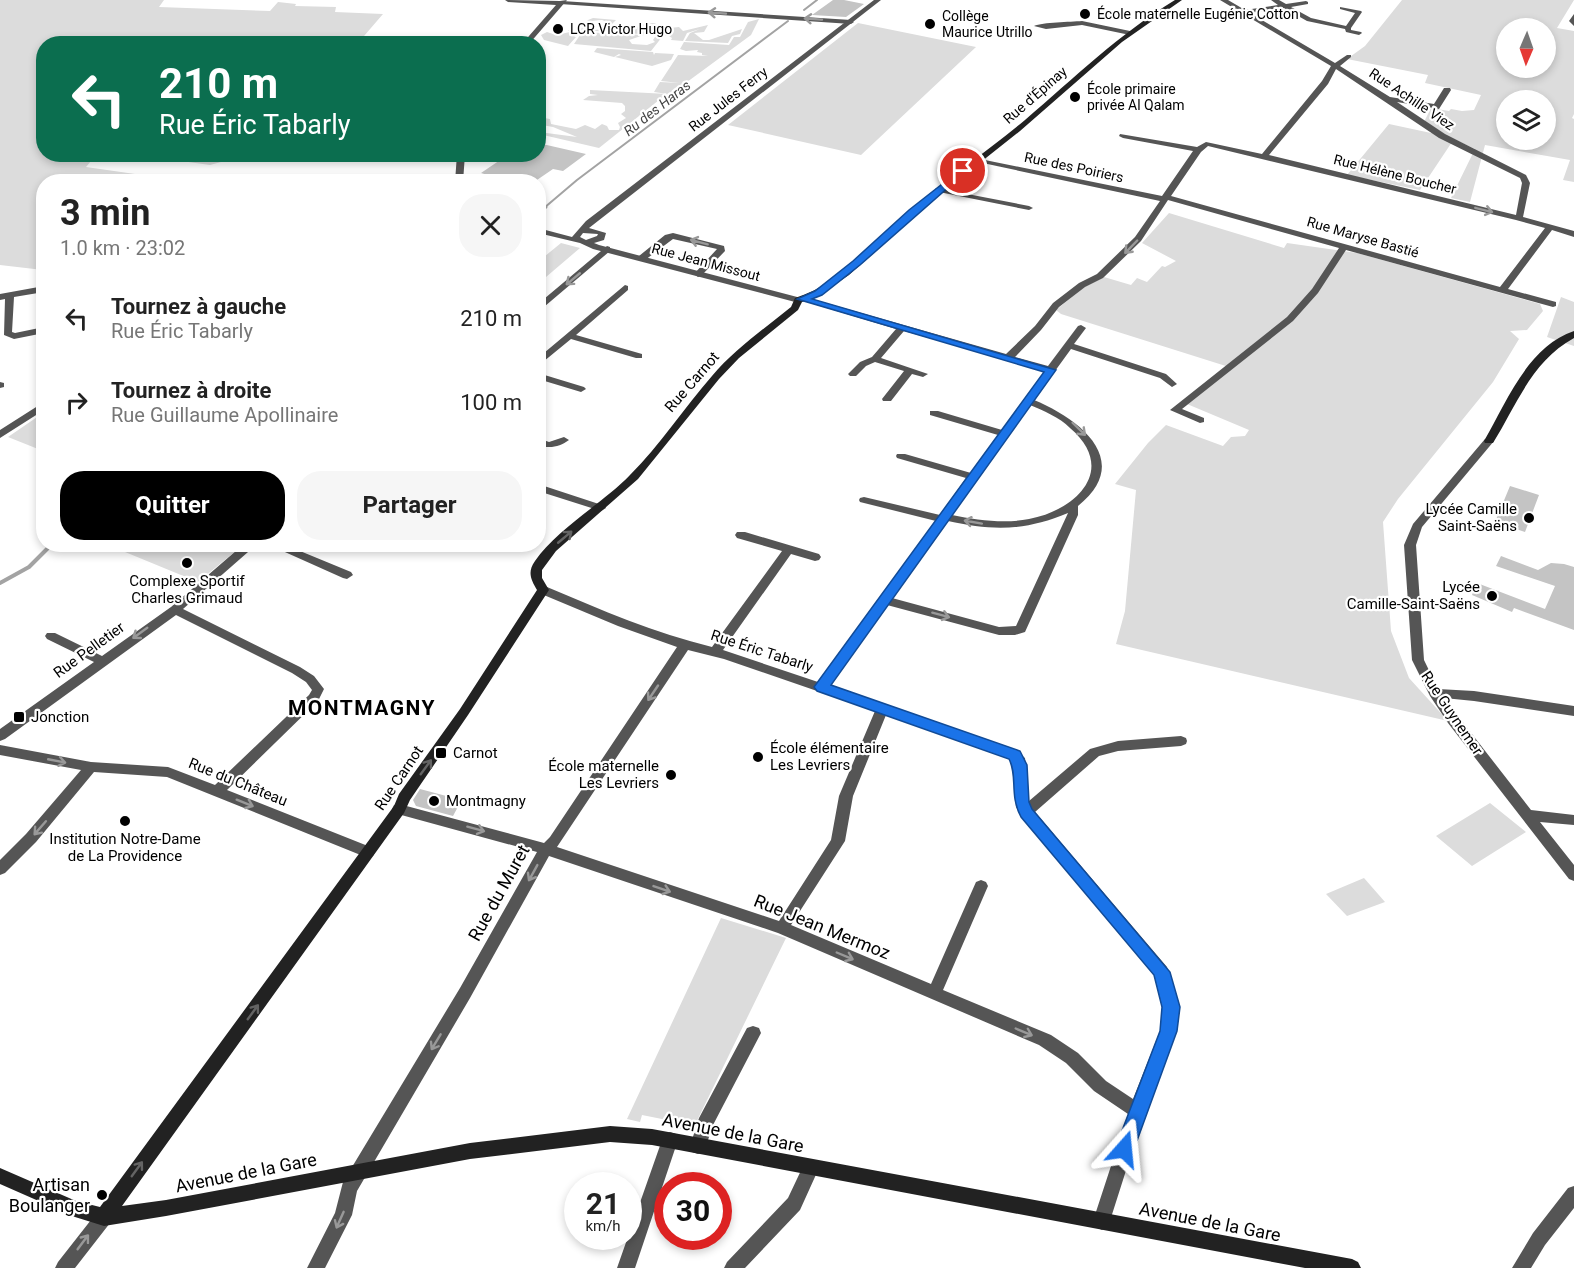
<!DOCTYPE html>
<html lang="fr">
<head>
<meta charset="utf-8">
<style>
	:root { --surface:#fff; --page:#f6f6f6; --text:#222; --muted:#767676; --accent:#000 }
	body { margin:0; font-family:Roboto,sans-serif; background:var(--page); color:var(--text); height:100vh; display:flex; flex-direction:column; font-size:22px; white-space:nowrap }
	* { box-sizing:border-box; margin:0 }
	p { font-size:20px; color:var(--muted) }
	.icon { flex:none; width:33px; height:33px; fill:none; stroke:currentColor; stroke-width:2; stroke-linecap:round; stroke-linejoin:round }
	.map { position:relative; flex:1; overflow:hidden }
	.panel { position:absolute; left:36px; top:174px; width:510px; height:378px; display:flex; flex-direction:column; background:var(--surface); border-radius:24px; box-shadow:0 3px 9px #0003 }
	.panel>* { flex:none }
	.hud { position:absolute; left:36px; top:36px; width:510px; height:126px; border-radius:24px; box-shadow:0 3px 9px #0003; background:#0b6e4f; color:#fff; overflow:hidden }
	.needle { width:39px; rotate:182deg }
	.controls { position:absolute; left:1496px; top:18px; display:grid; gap:12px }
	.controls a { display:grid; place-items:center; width:60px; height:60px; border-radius:50%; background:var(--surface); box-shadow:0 3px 9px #0003; font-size:30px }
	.speed { position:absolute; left:564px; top:1172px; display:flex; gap:12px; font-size:30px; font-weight:700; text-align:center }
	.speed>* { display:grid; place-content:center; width:78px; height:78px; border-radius:50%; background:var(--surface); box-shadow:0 3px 9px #0003; line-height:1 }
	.speed small { font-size:15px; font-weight:400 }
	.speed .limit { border:9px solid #d22; background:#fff; color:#111 }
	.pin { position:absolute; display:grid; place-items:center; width:51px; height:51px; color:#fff; margin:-26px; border:3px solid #fff; border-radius:50%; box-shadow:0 2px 6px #0007 }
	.me { position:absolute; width:66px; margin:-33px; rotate:18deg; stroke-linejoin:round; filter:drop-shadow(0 0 4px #0008) }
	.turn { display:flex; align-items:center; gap:21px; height:126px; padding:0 24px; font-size:27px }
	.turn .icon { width:78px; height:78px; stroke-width:2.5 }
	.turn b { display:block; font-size:42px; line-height:51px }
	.round { display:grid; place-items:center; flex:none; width:63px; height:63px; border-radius:24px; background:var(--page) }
	.headline { display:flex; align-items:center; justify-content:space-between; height:102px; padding:0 24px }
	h1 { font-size:36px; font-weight:700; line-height:45px }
	.button { display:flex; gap:12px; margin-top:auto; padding:12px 24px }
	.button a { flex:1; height:69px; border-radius:24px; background:var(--accent); color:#fff; font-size:24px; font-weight:700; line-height:69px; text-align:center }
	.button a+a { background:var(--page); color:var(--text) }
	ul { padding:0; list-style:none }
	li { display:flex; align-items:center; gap:18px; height:84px; padding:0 24px }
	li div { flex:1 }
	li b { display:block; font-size:22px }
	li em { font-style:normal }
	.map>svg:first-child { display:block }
	.green { fill:#dcdcdc; fill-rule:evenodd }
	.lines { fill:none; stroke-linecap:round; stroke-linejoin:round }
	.stream-far2 { stroke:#a3a3a3; stroke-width:2 }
	.stream-far1 { stroke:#a3a3a3; stroke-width:3 }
	.stream { stroke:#a3a3a3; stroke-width:4 }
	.building { fill:#c4c4c4 }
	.minor { fill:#555; fill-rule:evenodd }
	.tertiary { fill:#555; fill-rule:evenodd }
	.secondary { fill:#222; fill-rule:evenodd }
	.oneway { stroke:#999 }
	.oneway2 { stroke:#646464 }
	.route { fill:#1a73e8; stroke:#114b97; stroke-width:1.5 }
	.poi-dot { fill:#000; stroke:#fff; stroke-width:2 }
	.labels { text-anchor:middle; stroke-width:4.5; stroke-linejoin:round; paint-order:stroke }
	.far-poi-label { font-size:14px; fill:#000; stroke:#fff; text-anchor:start }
	.far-street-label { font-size:14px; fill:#000; stroke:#fff }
	.far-water-label { font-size:14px; font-style:italic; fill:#444; stroke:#fff }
	.street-label { font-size:15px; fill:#000; stroke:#fff }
	.poi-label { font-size:15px; fill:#000; stroke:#fff; text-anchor:start }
	.near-street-label { font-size:18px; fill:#000; stroke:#fff }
	.near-poi-label { font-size:18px; fill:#000; stroke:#fff; text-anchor:end }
	.district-label { font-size:21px; font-weight:bold; letter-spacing:1.5px; fill:#000; stroke:#fff }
</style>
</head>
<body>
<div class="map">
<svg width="1574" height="1268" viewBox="0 0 1574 1268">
	<rect width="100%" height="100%" fill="#fff"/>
	<path class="green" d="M0 0H164L159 7 270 11 278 2 296 4 295 6 336 7 335 12 383 14 358 43 44 44V154L96 155 86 167 184 181 44 182 43 270 0 265Z
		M1402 0H1574L1557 28 1574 31V114L1572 118 1574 119V182L1563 180 1570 160 1485 145 1470 202 1451 198 1475 149 1454 139 1420 190 1347 175 1389 124 1431 133 1434 130 1423 124 1431 108 1449 111 1451 109 1462 111 1474 110 1481 95 1425 83 1428 75 1347 59 1365 46ZM1506 28H1545V68H1506ZM1506 100H1545V140H1506Z
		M593 18 616 20 612 24 602 20 591 21 587 27 595 30 609 28 613 32C628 33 641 22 655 23L660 29 679 27 683 31 708 25 704 32 694 33 703 40H709L742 29 740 34 732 36 728 43 685 41 690 33 700 29 687 33 683 41 671 40 672 38 669 36 580 30 588 20Z
		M759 19 751 35 668 96H664L599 148 539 134V132L577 137 553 127 542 125 539 117 550 119 551 124 576 129 585 125 595 129 602 124 607 126 609 130H619L620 127 618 123 626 118 621 114 625 111V106L622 103 583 100 589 96 598 95 590 94V90L668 94 654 92 660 82 680 83 661 81 678 55 708 56 702 55V53L697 52 698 50 686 51 680 49 684 42 729 45 734 37H740L748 22Z
		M858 23 976 47 861 155 728 125Z
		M568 30 580 32 574 37H576L568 46 544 40 541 35 547 32 556 35 570 32Z
		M582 32 644 35 629 40 632 44 647 45 655 42 653 40 655 37H662L651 51 574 44Z
		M597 48 653 52 654 55 655 53 674 54 671 60 652 66 615 57 621 55 619 54 614 57 594 52Z
		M138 155V154L229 155 221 162 210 165Z
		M1169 213 1284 248 1287 243 1357 253 1540 304 1543 311 1527 330 1510 331 1519 339 1493 382 1398 499 1383 522 1391 631 1409 678 1448 721 1116 644 1125 611 1136 490 1115 484 1148 443 1166 425 1223 446 1231 437 1245 436 1249 430 1187 404 1229 367 1061 314 1056 310 1084 287 1104 277 1131 285 1137 278 1147 282 1162 266 1165 267 1176 261 1142 243Z
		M561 243 580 248 539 283V261Z
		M1561 297 1574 302V346L1547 337Z
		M43 413V451L8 437Z
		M108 545 243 544V545L198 582Z
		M1490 803 1526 832 1472 866 1436 836Z
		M1364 878 1385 902 1347 916 1326 894Z
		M721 918 786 938 692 1131 672 1127 671 1122 667 1120 642 1115 640 1122 627 1119Z"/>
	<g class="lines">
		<path class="stream-far2" d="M804 10 817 0
			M544 208 577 180 788 21"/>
		<path class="stream-far1" d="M538 213 546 207"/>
		<path class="stream" d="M0 583 29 567 52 544"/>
	</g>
	<path class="building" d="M833 0H844L864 4 846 17 812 15Z
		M538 143 586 154 563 171 553 169 534 182H511L481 173 509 154H538Z
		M1510 486 1539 495 1525 532 1495 522Z
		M1501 556 1538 570 1551 563 1564 564 1574 567V630L1514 608 1512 612 1472 595 1477 583 1545 609 1555 586 1496 566Z
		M420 789 450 797 448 800 460 803 453 816 416 806 413 800Z"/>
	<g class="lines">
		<path class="minor" d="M1220 0H1228L1245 10 1278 5 1271 0H1279L1286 4 1306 1 1308 2V4L1291 7 1311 18 1346 26 1355 13 1340 9V7L1361 11 1362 12 1351 28V30L1361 32 1362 33 1359 35 1346 32 1345 29 1307 21 1284 8 1250 13 1335 63 1347 55H1351V57L1340 66 1390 97 1434 104 1444 88H1450L1451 90 1439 109 1397 102 1445 134 1526 175 1530 183 1523 217 1574 231V237L1552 230 1508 289 1556 302V306L1553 307 1346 250 1318 293 1293 321 1182 409 1204 418V422L1200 423 1170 410 1287 317 1312 289 1339 248 1168 200 1141 241 1103 278 1085 287 1059 307 1041 330 1015 357 1048 366 1078 326 1081 325 1086 328 1074 344 1166 374 1177 384 1172 387 1160 378 1071 349 1034 400C1080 419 1134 461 1078 506V515L1025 632 1015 635H999L887 605 829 686 1014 749 1025 758 1029 801 1090 749 1118 741 1181 736 1186 738 1187 741 1186 744 1181 746 1118 751 1099 756 1035 812 1167 967 1179 1007 1176 1031 1145 1111 1108 1227 1102 1230 1096 1227 1093 1221 1128 1114 1094 1091 1066 1063 1039 1045 778 933 549 856 470 998 357 1191 352 1215 325 1268H307L335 1213 343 1182 460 988 537 852 394 813 392 809 394 805 399 804 544 843 550 837 677 647 618 626 539 593 537 590 539 587H547C601 610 655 633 712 647L782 551 737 538 735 535 737 532H745L819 554 821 557 819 560 815 561 791 554 723 650 818 682 936 521 860 502 859 500 860 498 864 497 940 515 966 478 897 458 896 456 897 454H905L971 473 998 435 930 415V411H938L1002 430 1045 371 904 331 881 358 928 374 923 377 912 374 891 401H883L882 399 904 371 875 362 866 366 856 376H850L848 374 860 362 872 357 896 329 797 299 799 297H805L1006 354 1035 326 1053 303 1079 283 1097 274 1135 237 1160 201 978 162H975V158L1162 196 1193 151 1123 138 1119 136 1120 134 1197 147 1206 142 1262 154 1322 81 1331 66ZM1336 69 1439 138 1520 178 1522 183 1516 215 1269 155 1328 84ZM1208 146 1516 220 1545 228 1500 287 1171 196 1201 152ZM1030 405C1044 411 1059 417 1070 428 1118 469 1077 510 1029 519 1004 524 977 520 952 515ZM1068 513 1016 626 999 627 892 598 948 521C993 531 1025 531 1068 513ZM688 650 724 659 875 711 839 796 831 840 779 921 557 847ZM886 715 1004 755 1012 760 1016 807 1021 816 1155 975 1163 1007 1160 1031 1133 1099 1106 1081 1078 1053 1051 1035 943 990 988 886 986 882 981 880 976 882 931 984 791 925 845 841 853 796Z
			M562 1 851 20 854 22 851 24 560 4 559 3Z
			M1574 14V26L1569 21Z
			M1082 21 1130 31 1133 33 1130 35 1082 25 1046 29 1034 26C1043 22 1070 22 1082 21Z
			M936 188 1029 206 1033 208 1029 210 939 192 935 190Z
			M673 233 724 246 725 251 701 276 698 277 694 274 717 249 673 239 645 260H639V256L665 235Z
			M607 246 610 247V251L538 312V304Z
			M625 285 628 286V290L576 335 642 354V358H636L571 339 538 366V358Z
			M44 286V292L14 297 12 332 15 333 44 327V333L14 339 4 335 5 299 0 300V294Z
			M44 362V369L40 368 38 366Z
			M538 373 584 387 586 389 581 392 538 379Z
			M0 382 4 383V387L0 388Z
			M564 437 569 440C560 447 549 449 538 445V438L549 442Z
			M1489 438 1494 441 1422 527 1416 545 1424 660 1438 689 1474 691 1574 706V716L1474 701 1444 698 1531 810 1574 815V825L1540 822 1574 865V881L1569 879 1448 723 1430 696 1412 660 1404 545 1413 524 1485 439Z
			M538 484 605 506 606 508 601 511 538 491Z
			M244 544H257L183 609 300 667 314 676 324 689 318 701 227 790 373 848 375 852 373 856 368 858 363 856 167 777 94 772 36 842 5 873 0 875V860L26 834 81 770 0 755V745L91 762 168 767 215 785 309 695 312 690 306 682 292 673 176 615 5 739 0 741V729L94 662 47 639 45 636 47 633H55L102 656 171 607Z
			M267 544H283L351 572 353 575 347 579 343 578Z
			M753 1026 759 1028 761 1033 713 1125 704 1152 698 1154 692 1152 690 1146 699 1118 747 1028Z
			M670 1132 676 1134 678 1140 635 1268H617L662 1140 664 1134Z
			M811 1160 817 1162 819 1168 800 1210 745 1268H724L727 1262 788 1198 805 1162Z
			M1574 1186V1208L1545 1245 1531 1268H1512L1533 1233 1568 1188Z
			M104 1208 110 1211 113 1217 110 1223 75 1268H55L58 1262 98 1211Z"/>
		<path class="tertiary" d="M505 0 560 1 567 0 529 44H522L556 5 508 2Z
			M874 0H881L589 228 606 233 604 240 594 243 599 245 801 298V302H795L593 249 580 243 538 233V228L572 237 586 221ZM583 233 598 234 597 236 586 240 580 237Z
			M457 154H465L463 182H455Z
			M44 402V410L0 438V430Z"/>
		<path class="secondary" d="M1175 0H1182L1122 42 1020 131 933 200 849 275 815 298 802 302 798 310 739 358 719 379 638 479 556 551 542 570V578L549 590 468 715 410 800 404 813 122 1206 166 1200 470 1143 610 1126 652 1129 1352 1259 1358 1262 1361 1268H1305L652 1145 610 1142 470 1159 166 1216 104 1226 75 1217 0 1184V1168L76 1201 100 1207 394 806 399 794 460 709 537 590C531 580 527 572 535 561 556 530 603 503 630 475 660 445 684 408 712 376 735 349 764 329 791 307L795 298C843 283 880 237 917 205 952 175 990 149 1025 120 1074 78 1119 34 1175 0Z
			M1574 331V338C1532 361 1517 404 1493 443H1485L1484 441C1506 403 1528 346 1574 331Z"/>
	</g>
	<defs><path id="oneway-shaft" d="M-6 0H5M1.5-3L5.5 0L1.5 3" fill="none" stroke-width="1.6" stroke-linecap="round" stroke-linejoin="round" transform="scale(1.5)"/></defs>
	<g class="oneway">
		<use href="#oneway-shaft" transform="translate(717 13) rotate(-176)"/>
		<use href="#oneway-shaft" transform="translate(813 19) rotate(-176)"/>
		<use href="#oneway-shaft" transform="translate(1484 210) rotate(14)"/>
		<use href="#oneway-shaft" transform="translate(699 242) rotate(-165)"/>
		<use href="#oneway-shaft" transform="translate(1131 247) rotate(134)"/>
		<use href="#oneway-shaft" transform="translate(573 279) rotate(140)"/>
		<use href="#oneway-shaft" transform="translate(1079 429) rotate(44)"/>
		<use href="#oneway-shaft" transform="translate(973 522) rotate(-170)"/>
		<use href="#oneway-shaft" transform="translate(941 615) rotate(15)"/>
		<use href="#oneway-shaft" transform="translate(140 633) rotate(144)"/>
		<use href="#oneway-shaft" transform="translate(653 693) rotate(124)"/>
		<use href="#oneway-shaft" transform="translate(57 761) rotate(11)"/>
		<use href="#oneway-shaft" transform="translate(245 803) rotate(22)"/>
		<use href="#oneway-shaft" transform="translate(40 828) rotate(131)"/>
		<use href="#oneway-shaft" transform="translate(476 829) rotate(15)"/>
		<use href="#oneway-shaft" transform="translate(533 873) rotate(119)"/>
		<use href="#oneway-shaft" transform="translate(662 889) rotate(19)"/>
		<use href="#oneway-shaft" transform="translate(845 956) rotate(23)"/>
		<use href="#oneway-shaft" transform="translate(1024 1032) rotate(23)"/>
		<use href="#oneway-shaft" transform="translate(436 1042) rotate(121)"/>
		<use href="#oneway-shaft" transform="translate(340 1220) rotate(114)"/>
		<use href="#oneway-shaft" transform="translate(83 1242) rotate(-53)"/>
	</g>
	<g class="oneway2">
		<use href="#oneway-shaft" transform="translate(565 537) rotate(-40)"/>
		<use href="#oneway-shaft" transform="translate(426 767) rotate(-54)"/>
		<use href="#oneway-shaft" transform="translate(253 1012) rotate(-54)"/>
		<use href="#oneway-shaft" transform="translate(137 1169) rotate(-54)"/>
	</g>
	<path class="route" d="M960 170 967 171 860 265 822 295 812 299 1056 370 831 685 1020 751 1027 765 1029 802 1032 809 1170 972 1180 1007 1177 1031 1134 1149 1131 1155 1124 1158 1117 1155 1115 1149 1160 1031 1162 1007 1154 975 1021 817C1009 795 1018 776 1009 759L817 691 814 687 1044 372 797 299 815 291 853 261 909 210Z"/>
	<g class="poi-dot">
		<circle cx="1085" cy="14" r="6"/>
		<circle cx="930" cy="24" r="6"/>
		<circle cx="558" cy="29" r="6"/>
		<circle cx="1075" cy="97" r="6"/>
		<circle cx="1529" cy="518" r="6"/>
		<circle cx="187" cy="563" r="6"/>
		<circle cx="1492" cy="596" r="6"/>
		<rect x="13" y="711" width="12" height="12" rx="3"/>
		<rect x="435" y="747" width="12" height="12" rx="3"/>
		<circle cx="758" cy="757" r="6"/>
		<circle cx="671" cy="775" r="6"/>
		<circle cx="434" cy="801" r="6"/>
		<circle cx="125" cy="821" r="6"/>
		<circle cx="102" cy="1195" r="6"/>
	</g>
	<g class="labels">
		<g class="far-poi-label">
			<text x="1097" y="19">École maternelle Eugénie Cotton</text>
			<text x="942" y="21">Collège<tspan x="942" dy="16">Maurice Utrillo</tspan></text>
			<text x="570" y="34">LCR Victor Hugo</text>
			<text x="1087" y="94">École primaire<tspan x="1087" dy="16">privée Al Qalam</tspan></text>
		</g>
		<g class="far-street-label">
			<text transform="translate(1035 95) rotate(-41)" y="5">Rue d'Épinay</text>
			<text transform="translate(728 99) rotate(-38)" y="5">Rue Jules Ferry</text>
			<text transform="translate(1412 99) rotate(34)" y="5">Rue Achille Viez</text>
			<text transform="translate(1074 167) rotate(12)" y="5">Rue des Poiriers</text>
			<text transform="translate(1395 174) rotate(14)" y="5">Rue Hélène Boucher</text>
			<text transform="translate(1363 237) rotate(16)" y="5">Rue Maryse Bastié</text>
			<text transform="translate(706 262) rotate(15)" y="5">Rue Jean Missout</text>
		</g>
		<g class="far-water-label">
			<text transform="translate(657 108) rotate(-38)" y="5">Ru des Haras</text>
		</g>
		<g class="street-label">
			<text transform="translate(692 382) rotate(-49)" y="5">Rue Carnot</text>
			<text transform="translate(89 650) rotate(-36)" y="5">Rue Pelletier</text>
			<text transform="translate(762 651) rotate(18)" y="5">Rue Éric Tabarly</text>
			<text transform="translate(1452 713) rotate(56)" y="5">Rue Guynemer</text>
			<text transform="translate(399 778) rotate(-56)" y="5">Rue Carnot</text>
			<text transform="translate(238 782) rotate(22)" y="5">Rue du Château</text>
		</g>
		<g class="poi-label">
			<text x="1517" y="514" text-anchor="end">Lycée Camille<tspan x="1517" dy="17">Saint-Saëns</tspan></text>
			<text x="187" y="586" text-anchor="middle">Complexe Sportif<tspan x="187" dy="17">Charles Grimaud</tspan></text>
			<text x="1480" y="592" text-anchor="end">Lycée<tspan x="1480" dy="17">Camille-Saint-Saëns</tspan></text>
			<text x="31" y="722">Jonction</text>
			<text x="770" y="753">École élémentaire<tspan x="770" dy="17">Les Levriers</tspan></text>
			<text x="453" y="758">Carnot</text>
			<text x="659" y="771" text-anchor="end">École maternelle<tspan x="659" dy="17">Les Levriers</tspan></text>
			<text x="446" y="806">Montmagny</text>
			<text x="125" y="844" text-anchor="middle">Institution Notre-Dame<tspan x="125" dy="17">de La Providence</tspan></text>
		</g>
		<g class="near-street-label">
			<text transform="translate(499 893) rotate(-61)" y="6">Rue du Muret</text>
			<text transform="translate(822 927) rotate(22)" y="6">Rue Jean Mermoz</text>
			<text transform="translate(733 1133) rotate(11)" y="6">Avenue de la Gare</text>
			<text transform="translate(246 1173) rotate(-11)" y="6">Avenue de la Gare</text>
			<text transform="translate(1210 1222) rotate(11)" y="6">Avenue de la Gare</text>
		</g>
		<g class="near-poi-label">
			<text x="90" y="1191">Artisan<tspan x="90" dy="21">Boulanger</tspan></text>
		</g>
		<g class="district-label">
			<text x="362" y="715">MONTMAGNY</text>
		</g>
	</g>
</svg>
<div class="controls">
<a><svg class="needle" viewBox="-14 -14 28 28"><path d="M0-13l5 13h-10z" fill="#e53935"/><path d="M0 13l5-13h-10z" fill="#767676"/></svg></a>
<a><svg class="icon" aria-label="layers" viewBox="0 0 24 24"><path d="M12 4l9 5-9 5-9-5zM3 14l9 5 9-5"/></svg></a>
</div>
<div class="speed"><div>21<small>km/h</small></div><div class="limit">30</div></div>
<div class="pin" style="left:963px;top:171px;background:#d93025"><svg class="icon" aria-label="arrive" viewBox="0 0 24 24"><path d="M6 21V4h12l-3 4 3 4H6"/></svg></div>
<svg class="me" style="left:1124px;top:1149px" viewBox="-20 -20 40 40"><path d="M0-17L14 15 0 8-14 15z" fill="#1a73e8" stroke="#fff" stroke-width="4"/></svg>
<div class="hud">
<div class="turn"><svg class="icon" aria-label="left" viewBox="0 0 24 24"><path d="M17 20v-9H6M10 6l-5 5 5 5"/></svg><div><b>210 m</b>Rue Éric Tabarly</div></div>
</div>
<section class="panel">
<div class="headline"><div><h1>3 min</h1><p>1.0 km · 23:02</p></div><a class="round"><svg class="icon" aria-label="close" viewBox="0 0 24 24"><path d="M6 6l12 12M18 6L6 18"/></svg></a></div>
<ul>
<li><svg class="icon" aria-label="left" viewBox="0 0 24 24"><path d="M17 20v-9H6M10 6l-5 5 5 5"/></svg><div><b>Tournez à gauche</b><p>Rue Éric Tabarly</p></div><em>210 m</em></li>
<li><svg class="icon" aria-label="right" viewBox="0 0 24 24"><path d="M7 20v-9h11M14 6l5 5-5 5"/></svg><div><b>Tournez à droite</b><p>Rue Guillaume Apollinaire</p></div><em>100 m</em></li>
</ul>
<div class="button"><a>Quitter</a><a>Partager</a></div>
</section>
</div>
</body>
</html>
